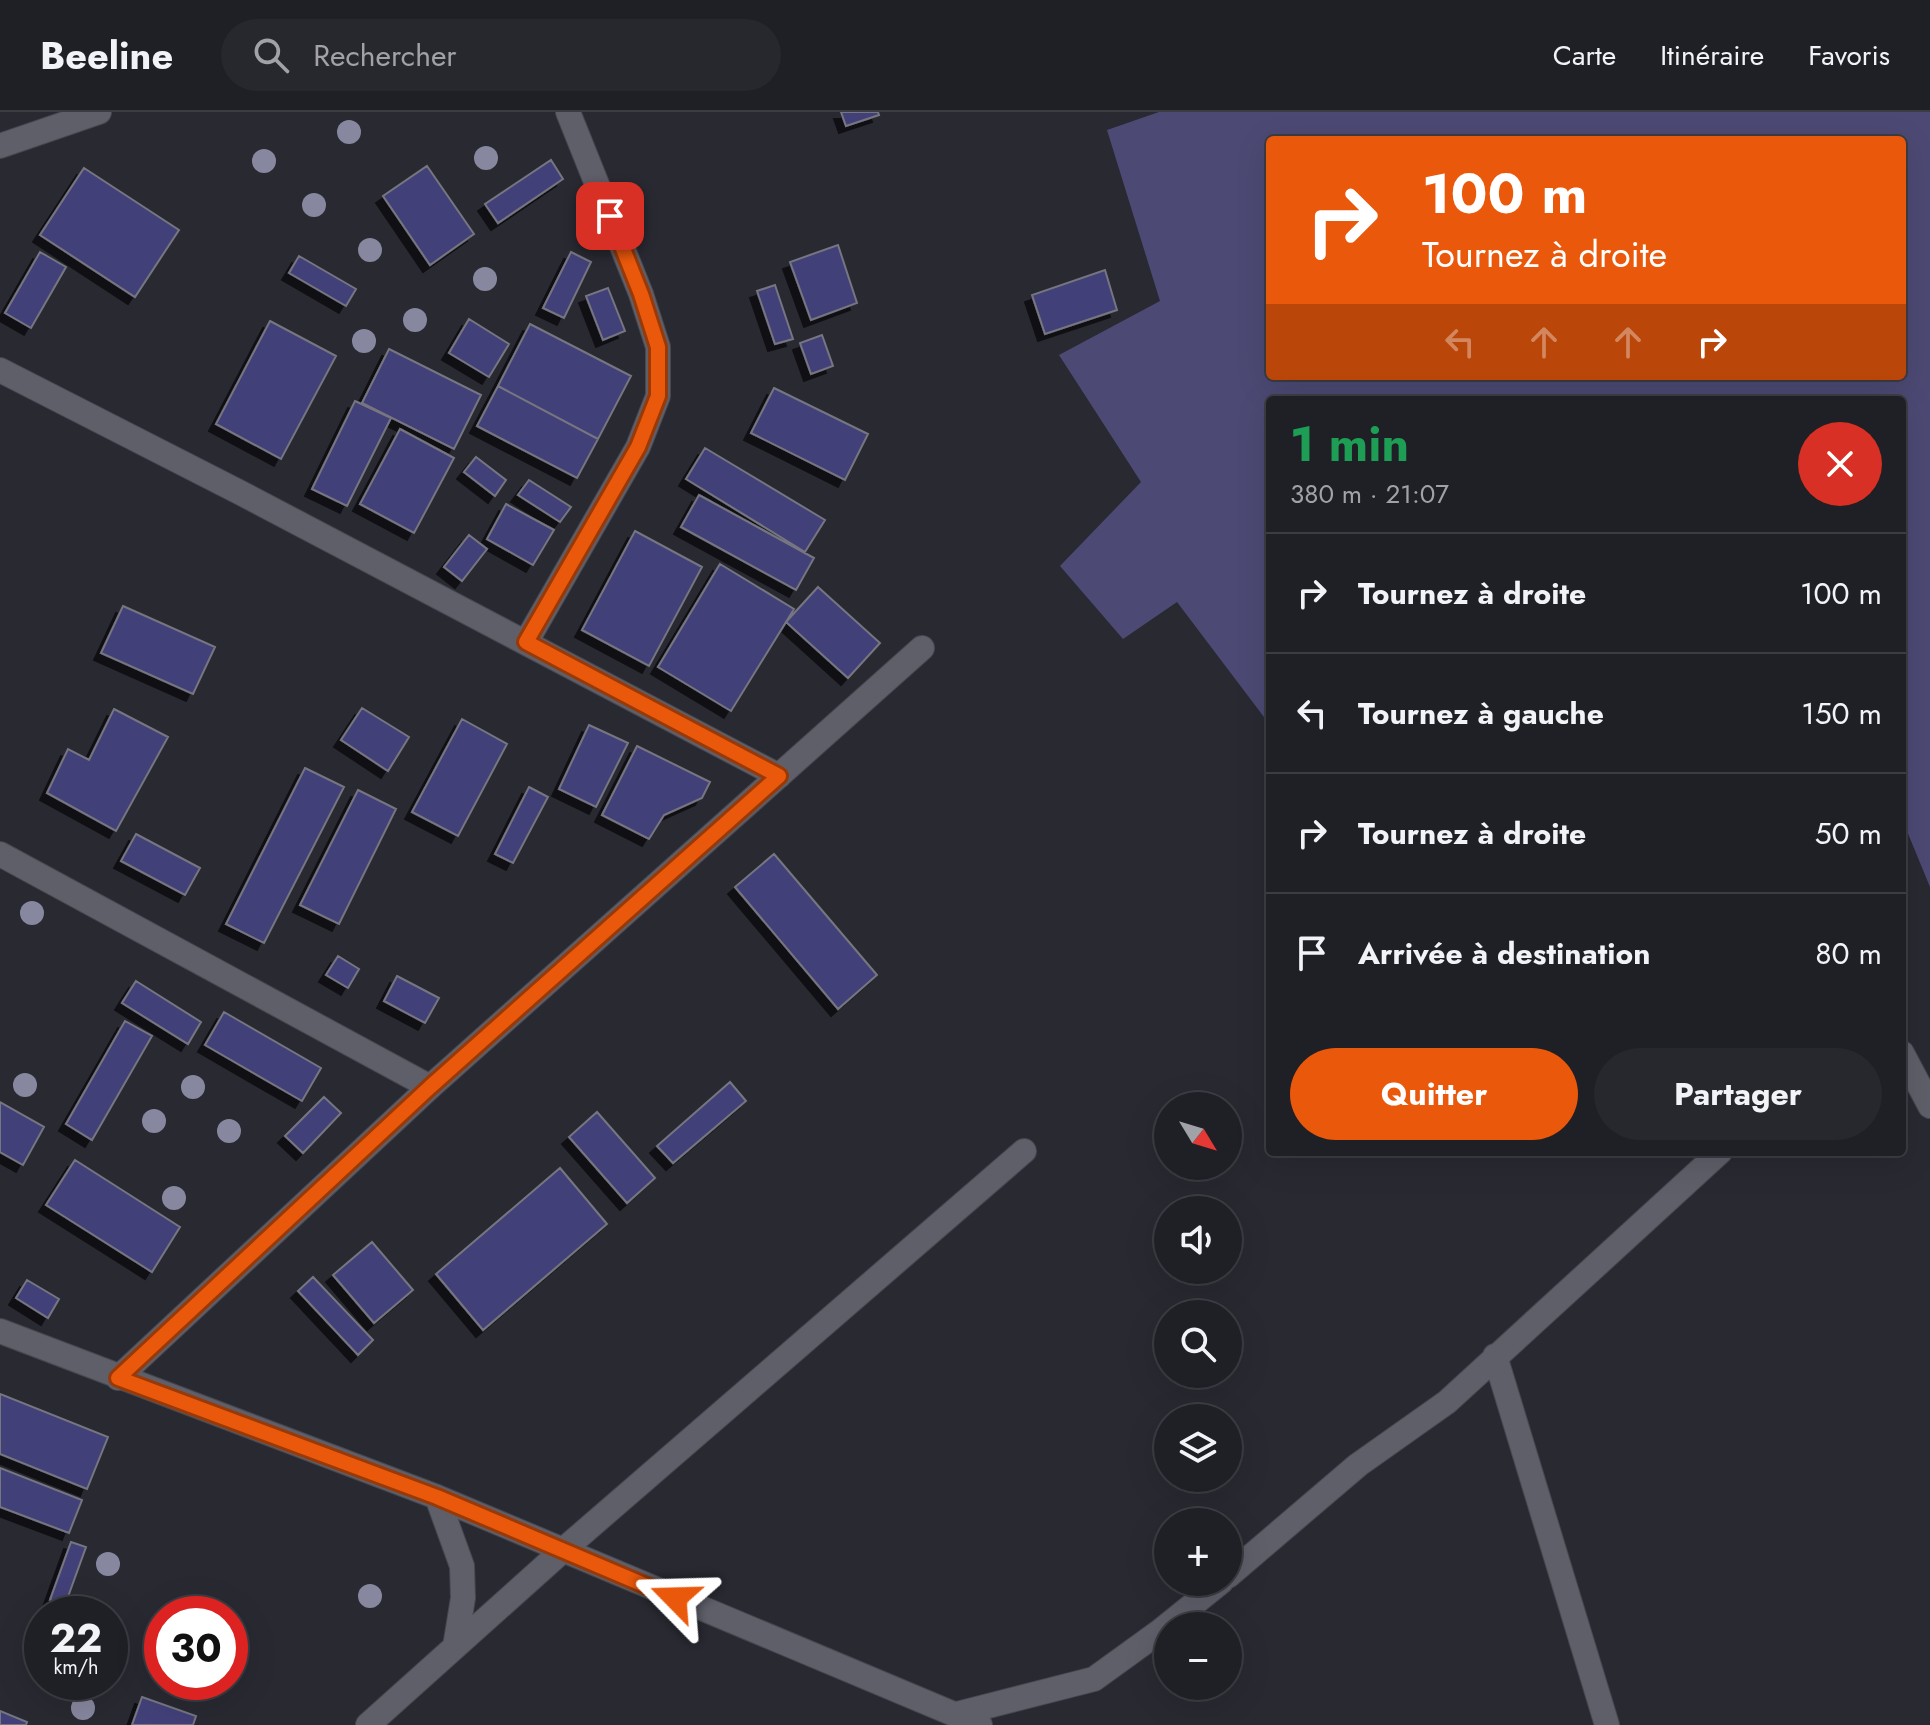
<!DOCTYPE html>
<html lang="fr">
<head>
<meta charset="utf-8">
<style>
	:root { --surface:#1f1f26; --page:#27272e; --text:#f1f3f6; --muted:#a1a2a7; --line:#3c3d43; --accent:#ea580c }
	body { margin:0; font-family:Jost,sans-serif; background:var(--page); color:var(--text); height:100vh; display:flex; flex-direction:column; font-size:30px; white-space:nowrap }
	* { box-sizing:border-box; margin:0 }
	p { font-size:26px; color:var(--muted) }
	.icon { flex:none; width:44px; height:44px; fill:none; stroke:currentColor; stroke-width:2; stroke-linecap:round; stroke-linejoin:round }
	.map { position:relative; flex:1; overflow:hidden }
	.panel { position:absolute; left:1266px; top:284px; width:640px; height:760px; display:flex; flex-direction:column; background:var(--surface); border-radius:8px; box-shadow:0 8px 32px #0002,0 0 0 2px var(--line) }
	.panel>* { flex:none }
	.hud { position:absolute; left:1266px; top:24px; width:640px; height:244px; border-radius:8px; box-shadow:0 8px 32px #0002,0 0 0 2px var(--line); background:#ea580c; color:#fff; overflow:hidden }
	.needle { width:52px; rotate:128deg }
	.buttons { position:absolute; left:1154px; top:980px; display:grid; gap:16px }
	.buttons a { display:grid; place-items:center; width:88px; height:88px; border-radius:50%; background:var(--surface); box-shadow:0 8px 32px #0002,0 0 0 2px var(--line); font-size:40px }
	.speed { position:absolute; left:24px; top:1484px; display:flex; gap:16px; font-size:40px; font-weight:700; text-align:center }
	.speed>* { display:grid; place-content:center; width:104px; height:104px; border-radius:50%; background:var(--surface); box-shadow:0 8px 32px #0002,0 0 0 2px var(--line); line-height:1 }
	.speed small { font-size:20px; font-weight:400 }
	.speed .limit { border:12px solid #d22; background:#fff; color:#111 }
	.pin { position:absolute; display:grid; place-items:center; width:68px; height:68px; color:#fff; margin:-34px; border-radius:16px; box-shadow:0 4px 12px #0006 }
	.me { position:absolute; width:88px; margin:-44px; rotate:292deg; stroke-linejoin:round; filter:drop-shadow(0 0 6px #0008) }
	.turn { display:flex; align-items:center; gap:28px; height:168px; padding:0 24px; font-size:36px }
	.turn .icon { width:104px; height:104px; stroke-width:2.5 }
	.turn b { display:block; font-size:56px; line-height:68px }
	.lanes { display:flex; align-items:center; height:76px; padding:0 24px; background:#0003; justify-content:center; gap:40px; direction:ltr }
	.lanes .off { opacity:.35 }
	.round { display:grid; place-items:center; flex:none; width:84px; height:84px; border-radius:42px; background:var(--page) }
	.overview { display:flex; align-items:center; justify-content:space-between; height:136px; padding:0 24px }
	h1 { font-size:48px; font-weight:700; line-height:60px; color:#1e9e55 }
	.button { display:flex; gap:16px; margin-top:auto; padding:16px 24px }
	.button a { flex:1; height:92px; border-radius:48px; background:var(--accent); color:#fff; font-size:32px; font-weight:700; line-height:92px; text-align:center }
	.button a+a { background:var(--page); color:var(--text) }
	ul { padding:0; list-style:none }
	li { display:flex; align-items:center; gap:24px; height:120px; padding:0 24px; border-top:2px solid var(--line) }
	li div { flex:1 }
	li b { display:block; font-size:30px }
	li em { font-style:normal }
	header { display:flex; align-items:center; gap:48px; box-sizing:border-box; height:112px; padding:0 40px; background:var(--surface); border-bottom:2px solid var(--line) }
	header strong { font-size:38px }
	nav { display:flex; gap:44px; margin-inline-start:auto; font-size:28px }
	.search { width:560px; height:72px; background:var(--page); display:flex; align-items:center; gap:20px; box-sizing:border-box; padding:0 28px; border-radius:44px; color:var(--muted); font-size:30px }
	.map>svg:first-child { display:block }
	.green { fill:#4c4a74; fill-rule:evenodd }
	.building { fill:#433f78; stroke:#767681; stroke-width:2; filter:url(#shadow) }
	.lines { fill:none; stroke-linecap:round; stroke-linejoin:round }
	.minor-casing { stroke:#47474f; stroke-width:26 }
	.minor { stroke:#5f5f6a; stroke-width:24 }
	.tree { fill:#87889f }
	.route-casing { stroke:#983908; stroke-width:20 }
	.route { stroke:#ea580c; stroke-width:14 }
</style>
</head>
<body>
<header>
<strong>Beeline</strong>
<div class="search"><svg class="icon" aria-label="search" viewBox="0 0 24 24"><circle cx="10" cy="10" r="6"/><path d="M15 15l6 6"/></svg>Rechercher</div>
<nav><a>Carte</a><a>Itinéraire</a><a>Favoris</a></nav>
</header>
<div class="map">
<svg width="1930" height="1613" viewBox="0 0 1930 1613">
	<defs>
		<filter id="shadow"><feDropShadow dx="-7" dy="7" stdDeviation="0" flood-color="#0009"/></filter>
	</defs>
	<rect width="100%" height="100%" fill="#292932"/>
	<path class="green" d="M1159 0H1930V775L1902 707V288H1270V613L1177 490 1123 527 1060 454 1141 370 1059 243 1160 189 1107 18ZM1902 28V264H1270V28Z"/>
	<path class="building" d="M841 0H878L879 3 846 14Z
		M551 48 563 67 498 111 485 92Z
		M427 54 474 122 430 153 383 84Z
		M84 56 179 118 135 185 40 123Z
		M838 133 857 191 811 208 790 150Z
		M40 140 66 155 31 216 5 201Z
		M571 140 591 150 564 206 543 196Z
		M299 144 356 177 346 194 289 161Z
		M1105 158 1117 198 1045 222 1032 183Z
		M775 173 793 227 775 232 757 179Z
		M608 176 625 219 603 228 586 184Z
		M469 207 509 232 489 265 449 241Z
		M270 209 336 244 281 347 216 312Z
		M530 212 631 264 598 327 498 274Z
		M822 223 833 254 811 262 800 231Z
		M389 237 481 283 454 337 362 291Z
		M498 274 598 327 577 366 477 314Z
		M774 276 868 322 845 368 751 321Z
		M355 289 391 306 347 394 312 377Z
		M400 317 454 346 414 421 360 392Z
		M705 336 825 408 805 440 686 367Z
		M476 345 506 368 495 384 464 360Z
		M529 368 571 395 560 410 518 383Z
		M699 383 814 446 796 478 681 415Z
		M506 392 554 418 533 453 487 427Z
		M635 419 702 455 649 554 582 518Z
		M469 423 487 437 462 469 444 455Z
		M720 452 794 497 731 599 658 555Z
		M818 475 880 531 848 566 786 510Z
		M123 494 215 535 193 582 101 541Z
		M362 596 409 625 388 659 341 628Z
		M114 597 168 625 116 719 47 681 68 637 89 648Z
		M462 607 507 632 458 724 412 700Z
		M589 613 628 631 596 695 559 677Z
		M637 634 710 670 702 686 664 703 649 727 602 703Z
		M305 656 344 675 264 831 226 812Z
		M529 675 548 685 513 751 495 742Z
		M358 678 396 697 339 812 300 793Z
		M136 722 200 756 185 783 121 749Z
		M774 742 877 863 838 897 735 775Z
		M338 844 359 857 348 876 326 863Z
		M397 864 439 886 425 911 384 889Z
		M136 869 201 910 188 932 122 891Z
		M224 900 321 956 302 989 205 933Z
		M125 909 152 924 92 1028 66 1012Z
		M730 970 746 989 673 1051 657 1034Z
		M324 985 341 1001 303 1041 285 1024Z
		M0 990 44 1015 23 1053 0 1040Z
		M597 1000 655 1066 627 1091 569 1025Z
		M75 1048 180 1115 152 1160 46 1093Z
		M560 1056 607 1112 483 1218 436 1162Z
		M372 1130 413 1178 374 1211 333 1163Z
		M313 1165 373 1228 358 1243 298 1179Z
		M27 1168 59 1187 48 1206 16 1186Z
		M0 1282 108 1325 87 1377 0 1342Z
		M0 1356 82 1388 69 1421 0 1395Z
		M71 1430 86 1435 65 1493 50 1488Z
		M142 1585 196 1604 193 1613H132Z
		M0 1599 27 1610 26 1613H0Z"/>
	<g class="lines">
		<defs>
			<path id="minor" d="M0 34 99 0
				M0 258 241 381 779 664
				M526 530 638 335 658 284V235L641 182 568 0
				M0 742 430 975
				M1902 941 1930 994
				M0 1219 437 1385 980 1613
				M1495 1244 1607 1613
				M118 1266 430 975 922 536
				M437 1385 462 1454 463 1486 455 1535
				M1228 1464 1358 1353 1447 1290 1720 1040
				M957 1602 1094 1567 1159 1520 1221 1470
				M368 1613 562 1439 1024 1039"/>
		</defs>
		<use href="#minor" class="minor-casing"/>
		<use href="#minor" class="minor"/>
	</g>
	<g class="tree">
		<circle cx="349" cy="20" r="12"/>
		<circle cx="486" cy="46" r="12"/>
		<circle cx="264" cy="49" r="12"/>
		<circle cx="314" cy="93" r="12"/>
		<circle cx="594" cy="98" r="12"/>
		<circle cx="370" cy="138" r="12"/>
		<circle cx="485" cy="167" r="12"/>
		<circle cx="415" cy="208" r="12"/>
		<circle cx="364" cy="229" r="12"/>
		<circle cx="32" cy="801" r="12"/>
		<circle cx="25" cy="973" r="12"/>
		<circle cx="193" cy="975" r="12"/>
		<circle cx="154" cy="1009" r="12"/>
		<circle cx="229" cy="1019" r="12"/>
		<circle cx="174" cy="1086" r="12"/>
		<circle cx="108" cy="1452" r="12"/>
		<circle cx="370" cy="1484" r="12"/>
		<circle cx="83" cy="1596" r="12"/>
	</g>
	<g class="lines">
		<defs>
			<path id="route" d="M610 104 641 182 658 235V284L638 335 526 530 779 664 430 975 118 1266 437 1385 675 1486"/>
		</defs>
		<use href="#route" class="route-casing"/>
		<use href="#route" class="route"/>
	</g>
</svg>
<div class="buttons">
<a><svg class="needle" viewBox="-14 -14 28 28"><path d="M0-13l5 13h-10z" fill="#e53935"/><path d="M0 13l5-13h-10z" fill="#a1a2a7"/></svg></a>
<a><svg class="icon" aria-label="sound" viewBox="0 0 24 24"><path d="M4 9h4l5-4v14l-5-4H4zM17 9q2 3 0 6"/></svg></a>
<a><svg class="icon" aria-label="search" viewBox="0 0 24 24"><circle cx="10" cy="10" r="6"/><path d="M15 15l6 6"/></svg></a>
<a><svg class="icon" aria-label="layers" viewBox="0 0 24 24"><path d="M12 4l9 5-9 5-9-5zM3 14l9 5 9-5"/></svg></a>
<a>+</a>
<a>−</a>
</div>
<div class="speed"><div>22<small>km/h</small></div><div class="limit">30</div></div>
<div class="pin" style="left:610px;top:104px;background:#d93025"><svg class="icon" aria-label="arrive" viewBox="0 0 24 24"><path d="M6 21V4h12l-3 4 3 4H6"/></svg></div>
<svg class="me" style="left:675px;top:1486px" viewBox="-20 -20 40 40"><path d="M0-17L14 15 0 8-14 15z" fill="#ea580c" stroke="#fff" stroke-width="4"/></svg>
<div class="hud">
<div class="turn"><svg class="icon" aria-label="right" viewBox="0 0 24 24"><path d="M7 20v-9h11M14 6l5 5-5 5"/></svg><div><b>100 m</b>Tournez à droite</div></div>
<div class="lanes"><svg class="icon off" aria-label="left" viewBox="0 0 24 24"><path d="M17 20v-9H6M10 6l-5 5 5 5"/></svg><svg class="icon off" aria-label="ahead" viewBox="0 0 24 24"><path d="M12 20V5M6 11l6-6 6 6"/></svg><svg class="icon off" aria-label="ahead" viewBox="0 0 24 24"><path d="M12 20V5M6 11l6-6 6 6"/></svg><svg class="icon" aria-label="right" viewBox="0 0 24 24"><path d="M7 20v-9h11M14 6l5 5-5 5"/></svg></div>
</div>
<section class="panel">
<div class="overview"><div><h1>1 min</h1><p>380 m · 21:07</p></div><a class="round" style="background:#d93025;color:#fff"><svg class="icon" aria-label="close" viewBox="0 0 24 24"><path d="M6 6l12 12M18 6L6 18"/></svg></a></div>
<ul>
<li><svg class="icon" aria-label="right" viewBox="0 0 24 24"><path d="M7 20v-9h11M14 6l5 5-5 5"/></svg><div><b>Tournez à droite</b></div><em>100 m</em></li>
<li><svg class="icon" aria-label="left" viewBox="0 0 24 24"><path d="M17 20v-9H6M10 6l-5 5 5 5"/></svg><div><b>Tournez à gauche</b></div><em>150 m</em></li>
<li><svg class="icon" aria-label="right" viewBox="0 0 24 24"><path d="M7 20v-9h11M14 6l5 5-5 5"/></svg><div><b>Tournez à droite</b></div><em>50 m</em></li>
<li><svg class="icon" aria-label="arrive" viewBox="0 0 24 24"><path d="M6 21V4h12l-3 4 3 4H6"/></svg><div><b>Arrivée à destination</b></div><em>80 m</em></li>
</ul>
<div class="button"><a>Quitter</a><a>Partager</a></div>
</section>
</div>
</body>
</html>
